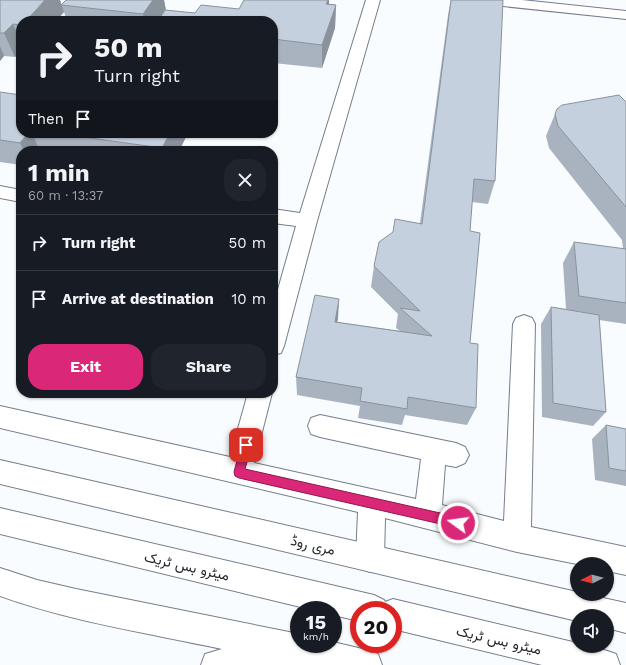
<!DOCTYPE html>
<html lang="en">
<head>
<meta charset="utf-8">
<style>
	:root { --surface:#171b24; --page:#20242c; --text:#f1f3f6; --muted:#9ea1a6; --line:#363941; --accent:#db2777 }
	body { margin:0; font-family:"Work Sans",Vazirmatn,sans-serif; background:var(--page); color:var(--text); height:100vh; display:flex; flex-direction:column; font-size:15px; white-space:nowrap }
	* { box-sizing:border-box; margin:0 }
	p { font-size:13px; color:var(--muted) }
	.icon { flex:none; width:22px; height:22px; fill:none; stroke:currentColor; stroke-width:2; stroke-linecap:round; stroke-linejoin:round }
	.map { position:relative; flex:1; overflow:hidden }
	.details { position:absolute; left:16px; top:146px; width:262px; height:252px; display:flex; flex-direction:column; background:var(--surface); border-radius:16px; box-shadow:0 1px 3px #0004 }
	.details>* { flex:none }
	.hud { position:absolute; left:16px; top:16px; width:262px; height:122px; border-radius:16px; box-shadow:0 1px 3px #0004; background:#171b24; color:var(--text); overflow:hidden }
	.needle { width:26px; rotate:264deg }
	.controls { position:absolute; left:570px; top:557px; display:grid; gap:8px }
	.controls a { display:grid; place-items:center; width:44px; height:44px; border-radius:50%; background:var(--surface); box-shadow:0 1px 3px #0004; font-size:20px }
	.speed { position:absolute; left:290px; top:601px; display:flex; gap:8px; font-size:20px; font-weight:700; text-align:center }
	.speed>* { display:grid; place-content:center; width:52px; height:52px; border-radius:50%; background:var(--surface); box-shadow:0 1px 3px #0004; line-height:1 }
	.speed small { font-size:10px; font-weight:400 }
	.speed .limit { border:6px solid #d22; background:#fff; color:#111 }
	.pin { position:absolute; display:grid; place-items:center; width:34px; height:34px; color:#fff; margin:-17px; border-radius:8px; box-shadow:0 2px 6px #0006 }
	.me { position:absolute; width:44px; margin:-22px; rotate:284deg; stroke-linejoin:round; filter:drop-shadow(0 0 3px #0008) }
	.turn { display:flex; align-items:center; gap:14px; height:84px; padding:0 12px; font-size:18px }
	.turn .icon { width:52px; height:52px; stroke-width:2.5 }
	.turn b { display:block; font-size:28px; line-height:34px }
	.then { display:flex; align-items:center; height:38px; padding:0 12px; background:#0003; gap:8px; font-size:15px }
	.round { display:grid; place-items:center; flex:none; width:42px; height:42px; border-radius:16px; background:var(--page) }
	.overview { display:flex; align-items:center; justify-content:space-between; height:68px; padding:0 12px }
	h1 { font-size:24px; font-weight:700; line-height:30px }
	.button { display:flex; gap:8px; margin-top:auto; padding:8px 12px }
	.button a { flex:1; height:46px; border-radius:16px; background:var(--accent); color:#fff; font-size:16px; font-weight:700; line-height:46px; text-align:center }
	.button a+a { background:var(--page); color:var(--text) }
	ul { padding:0; list-style:none }
	li { display:flex; align-items:center; gap:12px; height:56px; padding:0 12px; border-top:1px solid var(--line) }
	li div { flex:1 }
	li b { display:block; font-size:15px }
	li em { font-style:normal }
	.map>svg:first-child { display:block }
	.lines { fill:none; stroke-linecap:round; stroke-linejoin:round }
	.minor-casing { stroke:#747e8c; stroke-width:2 }
	.major-casing { stroke:#747e8c; stroke-width:2 }
	.minor { fill:#fff; fill-rule:evenodd }
	.major { fill:#fff; fill-rule:evenodd }
	.wall { fill:#a9b3c0 }
	.shaded-wall { fill:#8a929c }
	.building { fill:#c5d0df; stroke:#8a929c }
	.route { fill:#db2777; stroke:#8e194d }
	.labels { text-anchor:middle; stroke-width:3; stroke-linejoin:round; paint-order:stroke }
	.near-street-label { font-size:14px; fill:#20242a; stroke:#fff }
</style>
</head>
<body>
<div class="map">
<svg width="626" height="665" viewBox="0 0 626 665">
	<rect width="100%" height="100%" fill="#f9fcff"/>
	<g class="lines">
		<defs>
			<path id="minor" d="M366 0H380L317 221 284 346 281 353 273 355V307L296 226 273 223V209L300 213Z
				M476 0H522L626 11V19L483 4 478 3Z
				M0 186 21 190V202L0 198Z
				M524 315 532 318 535 324 531 527 626 547V575L607 571V564H577L517 552 385 518 384 558 380 568 370 572 360 568 356 558 358 512 0 428V406L230 457 248 393H272L254 463 416 499 421 459 320 437 311 434 308 426 311 418 320 415 456 443 465 447 469 455 465 463 456 467 445 465 442 505 504 521 513 324 516 318Z
				M0 508 374 595 384 600 385 602 393 599 577 643V646C591 646 603 649 616 654L620 665H542L393 629V610H359V621L333 615V610H313L0 534Z"/>
			<path id="major" d="M0 460 577 592V594H585L626 603V633L607 628V616H577V621L0 484Z
				M0 568 37 580 76 589 299 634V644H333V642L367 650 378 654 382 665H201L205 654 222 649C148 633 72 622 0 596Z"/>
		</defs>
		<use href="#minor" class="minor-casing"/>
		<use href="#major" class="major-casing"/>
		<use href="#minor" class="minor"/>
		<use href="#major" class="major"/>
	</g>
	<path class="wall" d="M0 0H60L61 5 66 0H164L166 10 195 13 239 9 244 0H329V4L336 5 335 28 322 68 273 63V21H67L64 12 56 21H21V50L15 57 4 56 0 61Z
		M451 0 495 181 488 204 472 202 470 231V343L476 408 467 425 405 415 402 425 358 418 360 406 297 395 296 377 339 299 337 322 400 331 396 328 398 314 371 287 374 266 420 223 448 15Z
		M0 92 21 133H188L179 151H21V165L0 162Z
		M626 102V324L599 320 606 412 593 426 542 417 541 324 551 307 566 309 563 263 574 242 623 249 622 240 549 148 546 136 555 114Z
		M606 425 626 429V486L595 480 592 439Z"/>
	<path class="shaded-wall" d="M45 0H60L64 12 56 21H26Z
		M153 0H164L166 11 160 21H145L143 14Z
		M328 0H329V19L326 4Z
		M336 5 335 28 322 68V45Z
		M13 24 21 43V50L15 57 4 33Z
		M0 46 4 56 0 61Z
		M28 133H32L40 151H24L20 143Z
		M170 133H188L179 151H163L162 148Z
		M339 299 338 319 333 341 335 322Z"/>
	<path class="building" d="M0 0H45L26 21H21V25L13 24 4 33H0Z
		M66 0H153L143 14 61 5Z
		M244 0H328L326 4 336 5 322 45 273 39V21H158L165 10 195 13 201 5 239 9Z
		M451 0H503L495 181 474 179 470 231 480 233 470 343 478 344 476 408 408 397 407 409 360 401 362 388 296 377 315 295 339 299 335 322 432 336 400 308 420 311 374 266 379 242 393 232 395 219 422 224Z
		M0 92 21 95V133H28L20 143 0 140Z
		M619 95 626 102V207L558 126 555 114 557 109 562 105Z
		M54 133H170L162 148Z
		M574 242 626 249V303L579 296Z
		M551 307 599 315 606 412 553 403Z
		M606 425 626 429V471L609 468Z"/>
	<path class="route" d="M246 440 250 441 252 445 245 469 458 517 462 519 463 523 462 527 458 528 239 478 235 476 234 472 241 445 243 441Z"/>
	<g class="labels">
		<g class="near-street-label">
			<text transform="translate(313 545) rotate(13)" y="5">مری روڈ</text>
			<text transform="translate(187 566) rotate(13)" y="5">میٹرو بس ٹریک</text>
			<text transform="translate(499 640) rotate(13)" y="5">میٹرو بس ٹریک</text>
		</g>
	</g>
</svg>
<div class="controls">
<a><svg class="needle" viewBox="-14 -14 28 28"><path d="M0-13l5 13h-10z" fill="#e53935"/><path d="M0 13l5-13h-10z" fill="#9ea1a6"/></svg></a>
<a><svg class="icon" aria-label="sound" viewBox="0 0 24 24"><path d="M4 9h4l5-4v14l-5-4H4zM17 9q2 3 0 6"/></svg></a>
</div>
<div class="speed"><div>15<small>km/h</small></div><div class="limit">20</div></div>
<div class="pin" style="left:246px;top:445px;background:#d93025"><svg class="icon" aria-label="arrive" viewBox="0 0 24 24"><path d="M6 21V4h12l-3 4 3 4H6"/></svg></div>
<svg class="me" style="left:458px;top:523px" viewBox="-20 -20 40 40"><circle r="17" fill="#db2777" stroke="#fff" stroke-width="3"/><path d="M0-11L8 9 0 5-8 9z" fill="#fff"/></svg>
<div class="hud">
<div class="turn"><svg class="icon" aria-label="right" viewBox="0 0 24 24"><path d="M7 20v-9h11M14 6l5 5-5 5"/></svg><div><b>50 m</b>Turn right</div></div>
<div class="then">Then<svg class="icon" aria-label="arrive" viewBox="0 0 24 24"><path d="M6 21V4h12l-3 4 3 4H6"/></svg></div>
</div>
<section class="details">
<div class="overview"><div><h1>1 min</h1><p>60 m · 13:37</p></div><a class="round"><svg class="icon" aria-label="close" viewBox="0 0 24 24"><path d="M6 6l12 12M18 6L6 18"/></svg></a></div>
<ul>
<li><svg class="icon" aria-label="right" viewBox="0 0 24 24"><path d="M7 20v-9h11M14 6l5 5-5 5"/></svg><div><b>Turn right</b></div><em>50 m</em></li>
<li><svg class="icon" aria-label="arrive" viewBox="0 0 24 24"><path d="M6 21V4h12l-3 4 3 4H6"/></svg><div><b>Arrive at destination</b></div><em>10 m</em></li>
</ul>
<div class="button"><a>Exit</a><a>Share</a></div>
</section>
</div>
</body>
</html>
